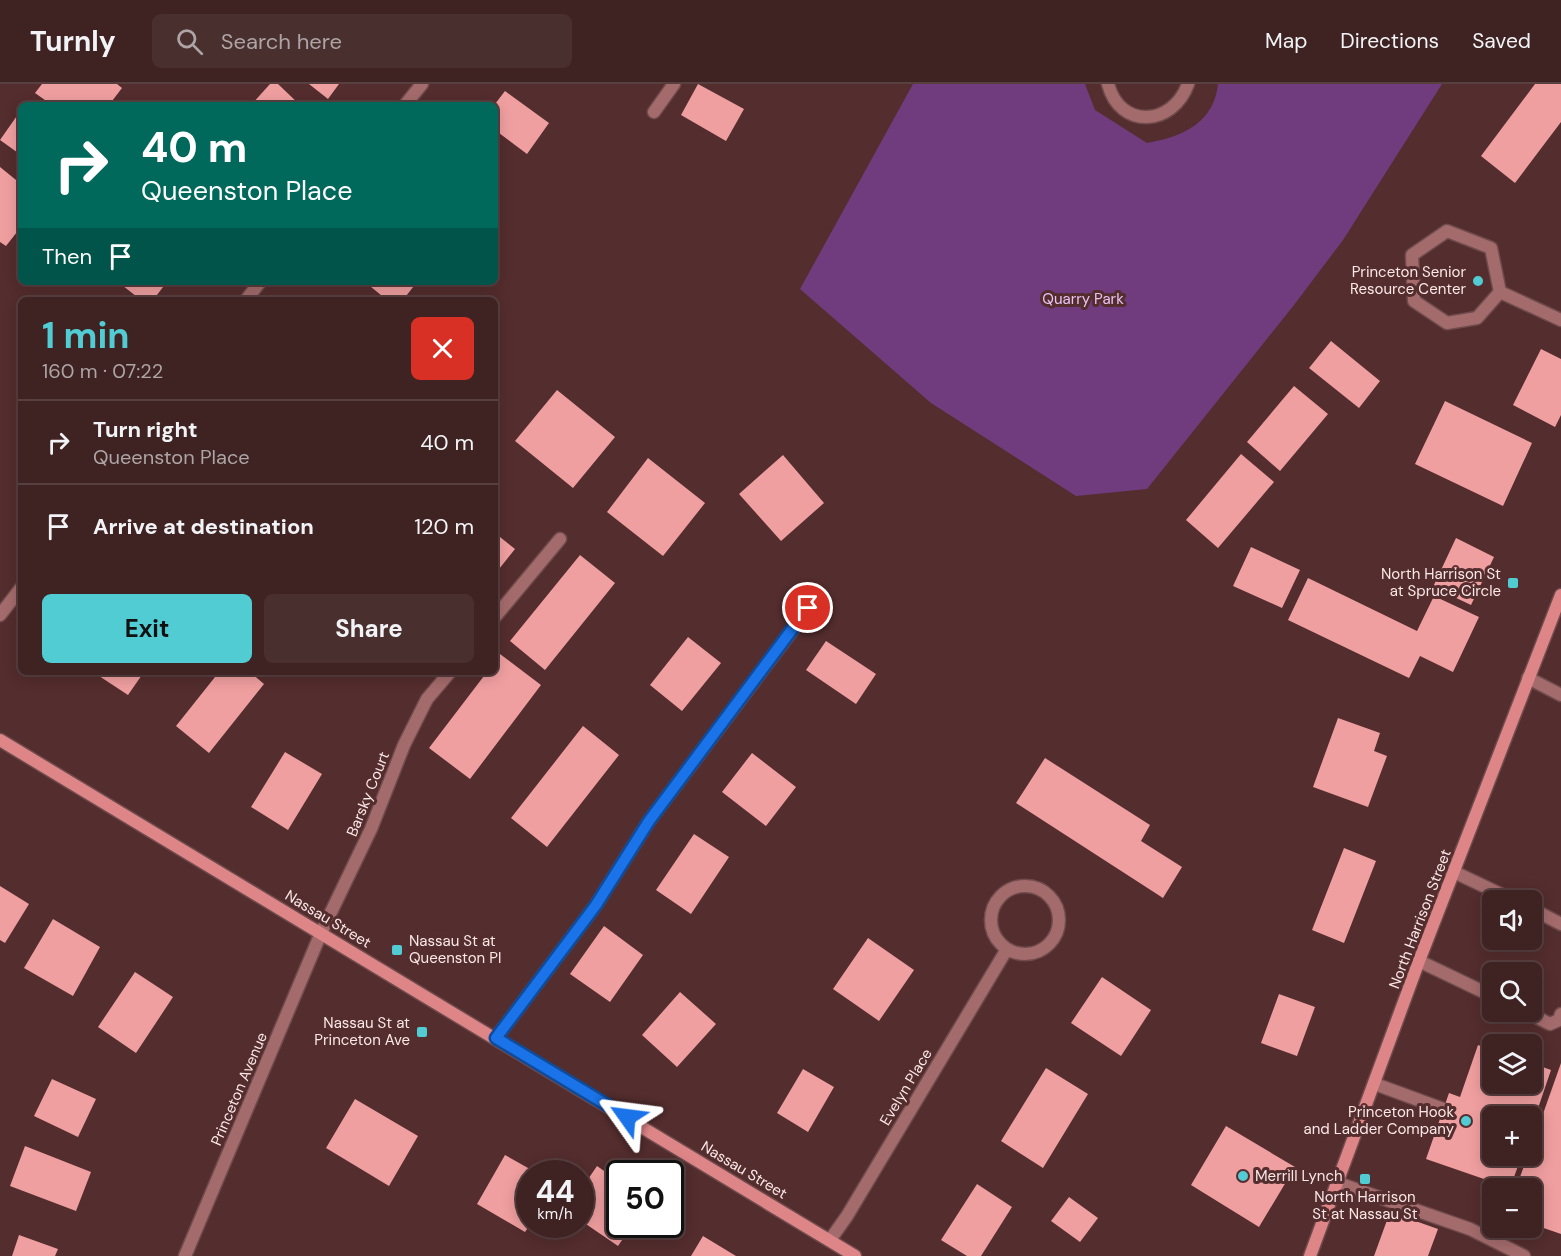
<!DOCTYPE html>
<html lang="en">
<head>
<meta charset="utf-8">
<style>
	:root { --surface:#3f2222; --page:#4a2f2f; --text:#f1f3f6; --muted:#ada4a5; --line:#583f40; --accent:#51ccd2 }
	body { margin:0; font-family:"DM Sans",sans-serif; background:var(--page); color:var(--text); height:100vh; display:flex; flex-direction:column; font-size:22px; white-space:nowrap }
	* { box-sizing:border-box; margin:0 }
	p { font-size:20px; color:var(--muted) }
	.icon { flex:none; width:33px; height:33px; fill:none; stroke:currentColor; stroke-width:2; stroke-linecap:round; stroke-linejoin:round }
	.map { position:relative; flex:1; overflow:hidden }
	.details { position:absolute; left:18px; top:213px; width:480px; height:378px; display:flex; flex-direction:column; background:var(--surface); border-radius:9px; box-shadow:0 3px 15px #0003,0 0 0 2px var(--line) }
	.details>* { flex:none }
	.guide { position:absolute; left:18px; top:18px; width:480px; height:183px; border-radius:9px; box-shadow:0 3px 15px #0003,0 0 0 2px var(--line); background:#00695c; color:#fff; overflow:hidden }
	.tools { position:absolute; left:1482px; top:806px; display:grid; gap:12px }
	.tools a { display:grid; place-items:center; width:60px; height:60px; border-radius:9px; background:var(--surface); box-shadow:0 3px 15px #0003,0 0 0 2px var(--line); font-size:30px }
	.speed { position:absolute; left:516px; top:1076px; display:flex; gap:12px; font-size:30px; font-weight:700; text-align:center }
	.speed>* { display:grid; place-content:center; width:78px; height:78px; border-radius:50%; background:var(--surface); box-shadow:0 3px 15px #0003,0 0 0 2px var(--line); line-height:1 }
	.speed small { font-size:15px; font-weight:400 }
	.speed .limit { border:3px solid #111; border-radius:9px; background:#fff; color:#111 }
	.pin { position:absolute; display:grid; place-items:center; width:51px; height:51px; color:#fff; margin:-26px; border:3px solid #fff; border-radius:50%; box-shadow:0 2px 6px #0007 }
	.me { position:absolute; width:66px; margin:-33px; rotate:301deg; stroke-linejoin:round; filter:drop-shadow(0 0 4px #0008) }
	.turn { display:flex; align-items:center; gap:21px; height:126px; padding:0 24px; font-size:27px }
	.turn .icon { width:78px; height:78px; stroke-width:2.5 }
	.turn b { display:block; font-size:42px; line-height:51px }
	.then { display:flex; align-items:center; height:57px; padding:0 24px; background:#0003; gap:12px; font-size:22px }
	.round { display:grid; place-items:center; flex:none; width:63px; height:63px; border-radius:9px; background:var(--page) }
	.head { display:flex; align-items:center; justify-content:space-between; height:102px; padding:0 24px }
	h1 { font-size:36px; font-weight:700; line-height:45px; color:var(--accent) }
	.button { display:flex; gap:12px; margin-top:auto; padding:12px 24px }
	.button a { flex:1; height:69px; border-radius:9px; background:var(--accent); color:#111; font-size:24px; font-weight:700; line-height:69px; text-align:center }
	.button a+a { background:var(--page); color:var(--text) }
	ul { padding:0; list-style:none }
	li { display:flex; align-items:center; gap:18px; height:84px; padding:0 24px; border-top:2px solid var(--line) }
	li div { flex:1 }
	li b { display:block; font-size:22px }
	li em { font-style:normal }
	header { display:flex; align-items:center; gap:36px; box-sizing:border-box; height:84px; padding:0 30px; background:var(--surface); border-bottom:2px solid var(--line) }
	header strong { font-size:28px }
	nav { display:flex; gap:33px; margin-inline-start:auto; font-size:21px }
	.search { width:420px; height:54px; background:var(--page); display:flex; align-items:center; gap:15px; box-sizing:border-box; padding:0 21px; border-radius:9px; color:var(--muted); font-size:22px }
	.map>svg:first-child { display:block }
	.park { fill:#703c7e }
	.building { fill:#f09fa0 }
	.lines { fill:none; stroke-linecap:round; stroke-linejoin:round }
	.lane-casing { stroke:#6f4b4c; stroke-width:15 }
	.street-casing { stroke:#6f4b4c; stroke-width:15 }
	.secondary-casing { stroke:#6f4b4c; stroke-width:15 }
	.lane { stroke:#a46b6c; stroke-width:12 }
	.street { stroke:#a46b6c; stroke-width:12 }
	.secondary { stroke:#de8587; stroke-width:12 }
	.route-casing { stroke:#114b97; stroke-width:15 }
	.route { stroke:#1a73e8; stroke-width:10 }
	.poi-dot { fill:#51ccd2; stroke:#542d2e; stroke-width:2 }
	.labels { text-anchor:middle; stroke-width:6; stroke-linejoin:round; paint-order:stroke }
	.poi-label { font-size:15px; fill:#fce7e7; stroke:#542d2e; text-anchor:end }
	.park-label { font-size:15px; fill:#e9c3f3; stroke:#542d2e }
	.street-label { font-size:15px; fill:#fce7e7; stroke:#542d2e }
</style>
</head>
<body>
<header>
<strong>Turnly</strong>
<div class="search"><svg class="icon" aria-label="search" viewBox="0 0 24 24"><circle cx="10" cy="10" r="6"/><path d="M15 15l6 6"/></svg>Search here</div>
<nav><a>Map</a><a>Directions</a><a>Saved</a></nav>
</header>
<div class="map">
<svg width="1561" height="1172" viewBox="0 0 1561 1172">
	<rect width="100%" height="100%" fill="#542d2e"/>
	<path class="park" d="M913 0H1085L1095 26 1147 59C1182 53 1214 39 1218 0H1442L1343 156 1294 221 1147 405 1076 412 931 319 800 205Z"/>
	<path class="building" d="M42 0H117L122 4 109 21H52L35 9Z
		M270 0H278L300 21H251Z
		M309 0H339L328 15Z
		M698 0 744 25 726 57 681 31Z
		M1535 0H1561V38L1515 99 1481 72Z
		M505 7 549 39 527 70 495 46V20Z
		M21 26V71L0 56Z
		M0 83 21 100V143L6 162 0 158Z
		M118 198H167L153 216H141Z
		M365 198H417L403 216H387Z
		M1331 257 1380 297 1359 324 1309 284Z
		M1541 265 1561 275V331L1555 343 1513 321Z
		M1294 302 1328 330 1280 387 1247 358Z
		M557 306 615 353 573 404 515 357Z
		M1445 317 1532 359 1503 422 1415 380Z
		M1241 370 1274 398 1218 464 1186 436Z
		M783 371 824 419 781 457 739 410Z
		M648 374 705 419 663 472 607 428Z
		M495 449 515 465 495 490Z
		M1456 454 1494 473 1471 521 1433 503Z
		M1251 463 1300 486 1282 524 1233 502Z
		M580 471 615 499 545 586 510 557Z
		M1308 494 1417 547 1434 512 1479 533 1453 588 1420 572 1409 594 1288 536Z
		M688 553 721 579 682 627 650 601Z
		M826 557 876 590 856 620 806 586Z
		M500 570 541 601 470 695 429 664 487 588H495V577Z
		M93 588H144L128 611Z
		M219 588H250L264 600 209 669 176 642Z
		M1338 634 1380 649 1374 667 1387 672 1368 723 1313 703Z
		M583 642 619 671 547 763 511 734Z
		M285 668 322 690 288 746 251 723Z
		M752 669 796 703 766 742 722 708Z
		M1045 674 1150 741 1141 757 1182 783 1163 814 1016 719Z
		M694 750 729 773 691 830 656 806Z
		M1344 764 1376 777 1344 859 1312 846Z
		M0 802 29 820 5 859 0 856Z
		M53 835 100 863 73 912 24 884Z
		M604 842 643 871 610 918 570 890Z
		M868 854 914 886 879 937 833 905Z
		M135 888 173 913 136 969 98 943Z
		M1102 893 1151 926 1121 972 1071 939Z
		M680 908 716 940 677 983 642 951Z
		M1279 910 1315 923 1297 972 1261 959Z
		M1478 961 1492 966V999H1532V979L1551 986 1532 1042V1032H1492V1071H1522L1510 1104 1426 1075 1449 1009 1460 1013Z
		M1561 979V1150L1532 1140V1104H1516L1528 1071H1532V1061Z
		M1046 984 1088 1010 1043 1084 1001 1057Z
		M803 985 834 1003 808 1048 777 1029Z
		M52 995 96 1015 78 1053 34 1032Z
		M355 1015 418 1052 389 1102 326 1064Z
		M1226 1042 1295 1083 1259 1143 1191 1101Z
		M25 1062 91 1088 76 1127 10 1102Z
		M505 1071 537 1089H530V1141L525 1148 477 1120Z
		M597 1082 620 1098V1140H633L618 1162 580 1136V1107Z
		M977 1100 1012 1123 981 1172H967L941 1156Z
		M1069 1113 1098 1134 1080 1158 1051 1137Z
		M1390 1128 1438 1145 1428 1172H1374Z
		M19 1151 58 1165 55 1172H12Z
		M703 1152 736 1172H691Z"/>
	<g class="lines">
		<defs>
			<path id="lane" d="M1454 788 1513 816
				M1532 825 1561 840
				M1419 877 1492 912
				M1524 927 1550 940 1559 936 1561 930
				M1375 1000 1443 1025
				M1338 1099 1470 1145 1524 1172"/>
			<path id="street" d="M1108 0C1120 46 1173 42 1188 0
				M405 21 422 0
				M654 28 674 0
				M1447 147 1491 164 1500 208 1477 234 1447 239 1414 217 1412 171Z
				M1500 208 1561 236
				M246 216 260 198
				M0 531 21 504
				M495 533 560 455
				M1528 594 1561 611
				M991 836a34 34 0 1 1 68 0a34 34 0 1 1-68 0Z
				M496 954 596 821 649 737 809 524
				M830 1156 847 1132 1007 865
				M185 1172 321 849 371 745 404 661 427 615 450 588"/>
			<path id="secondary" d="M0 656 855 1172
				M1310 1172 1419 877 1561 511"/>
		</defs>
		<use href="#lane" class="lane-casing"/>
		<use href="#street" class="street-casing"/>
		<use href="#secondary" class="secondary-casing"/>
		<use href="#lane" class="lane"/>
		<use href="#street" class="street"/>
		<use href="#secondary" class="secondary"/>
	</g>
	<g class="lines">
		<defs>
			<path id="route" d="M627 1033 496 954 596 821 649 737 808 524"/>
		</defs>
		<use href="#route" class="route-casing"/>
		<use href="#route" class="route"/>
	</g>
	<g class="poi-dot">
		<circle cx="1478" cy="197" r="6"/>
		<rect x="1507" y="493" width="12" height="12" rx="3"/>
		<rect x="391" y="860" width="12" height="12" rx="3"/>
		<rect x="416" y="942" width="12" height="12" rx="3"/>
		<circle cx="1466" cy="1037" r="6"/>
		<circle cx="1243" cy="1092" r="6"/>
		<rect x="1359" y="1089" width="12" height="12" rx="3"/>
	</g>
	<g class="labels">
		<g class="poi-label">
			<text x="1466" y="193">Princeton Senior<tspan x="1466" dy="17">Resource Center</tspan></text>
			<text x="1501" y="495">North Harrison St<tspan x="1501" dy="17">at Spruce Circle</tspan></text>
			<text x="409" y="862" text-anchor="start">Nassau St at<tspan x="409" dy="17">Queenston Pl</tspan></text>
			<text x="410" y="944">Nassau St at<tspan x="410" dy="17">Princeton Ave</tspan></text>
			<text x="1454" y="1033">Princeton Hook<tspan x="1454" dy="17">and Ladder Company</tspan></text>
			<text x="1255" y="1097" text-anchor="start">Merrill Lynch</text>
			<text x="1365" y="1118" text-anchor="middle">North Harrison<tspan x="1365" dy="17">St at Nassau St</tspan></text>
		</g>
		<g class="park-label">
			<text x="1083" y="220">Quarry Park</text>
		</g>
		<g class="street-label">
			<text transform="translate(368 710) rotate(-68)" y="5">Barsky Court</text>
			<text transform="translate(328 835) rotate(31)" y="5">Nassau Street</text>
			<text transform="translate(1420 835) rotate(-69)" y="5">North Harrison Street</text>
			<text transform="translate(906 1003) rotate(-59)" y="5">Evelyn Place</text>
			<text transform="translate(239 1005) rotate(-67)" y="5">Princeton Avenue</text>
			<text transform="translate(744 1086) rotate(31)" y="5">Nassau Street</text>
		</g>
	</g>
</svg>
<div class="tools">
<a><svg class="icon" aria-label="sound" viewBox="0 0 24 24"><path d="M4 9h4l5-4v14l-5-4H4zM17 9q2 3 0 6"/></svg></a>
<a><svg class="icon" aria-label="search" viewBox="0 0 24 24"><circle cx="10" cy="10" r="6"/><path d="M15 15l6 6"/></svg></a>
<a><svg class="icon" aria-label="layers" viewBox="0 0 24 24"><path d="M12 4l9 5-9 5-9-5zM3 14l9 5 9-5"/></svg></a>
<a>+</a>
<a>−</a>
</div>
<div class="speed"><div>44<small>km/h</small></div><div class="limit">50</div></div>
<div class="pin" style="left:808px;top:524px;background:#d93025"><svg class="icon" aria-label="arrive" viewBox="0 0 24 24"><path d="M6 21V4h12l-3 4 3 4H6"/></svg></div>
<svg class="me" style="left:627px;top:1033px" viewBox="-20 -20 40 40"><path d="M0-17L14 15 0 8-14 15z" fill="#1a73e8" stroke="#fff" stroke-width="4"/></svg>
<div class="guide">
<div class="turn"><svg class="icon" aria-label="right" viewBox="0 0 24 24"><path d="M7 20v-9h11M14 6l5 5-5 5"/></svg><div><b>40 m</b>Queenston Place</div></div>
<div class="then">Then<svg class="icon" aria-label="arrive" viewBox="0 0 24 24"><path d="M6 21V4h12l-3 4 3 4H6"/></svg></div>
</div>
<section class="details">
<div class="head"><div><h1>1 min</h1><p>160 m · 07:22</p></div><a class="round" style="background:#d93025;color:#fff"><svg class="icon" aria-label="close" viewBox="0 0 24 24"><path d="M6 6l12 12M18 6L6 18"/></svg></a></div>
<ul>
<li><svg class="icon" aria-label="right" viewBox="0 0 24 24"><path d="M7 20v-9h11M14 6l5 5-5 5"/></svg><div><b>Turn right</b><p>Queenston Place</p></div><em>40 m</em></li>
<li><svg class="icon" aria-label="arrive" viewBox="0 0 24 24"><path d="M6 21V4h12l-3 4 3 4H6"/></svg><div><b>Arrive at destination</b></div><em>120 m</em></li>
</ul>
<div class="button"><a>Exit</a><a>Share</a></div>
</section>
</div>
</body>
</html>
